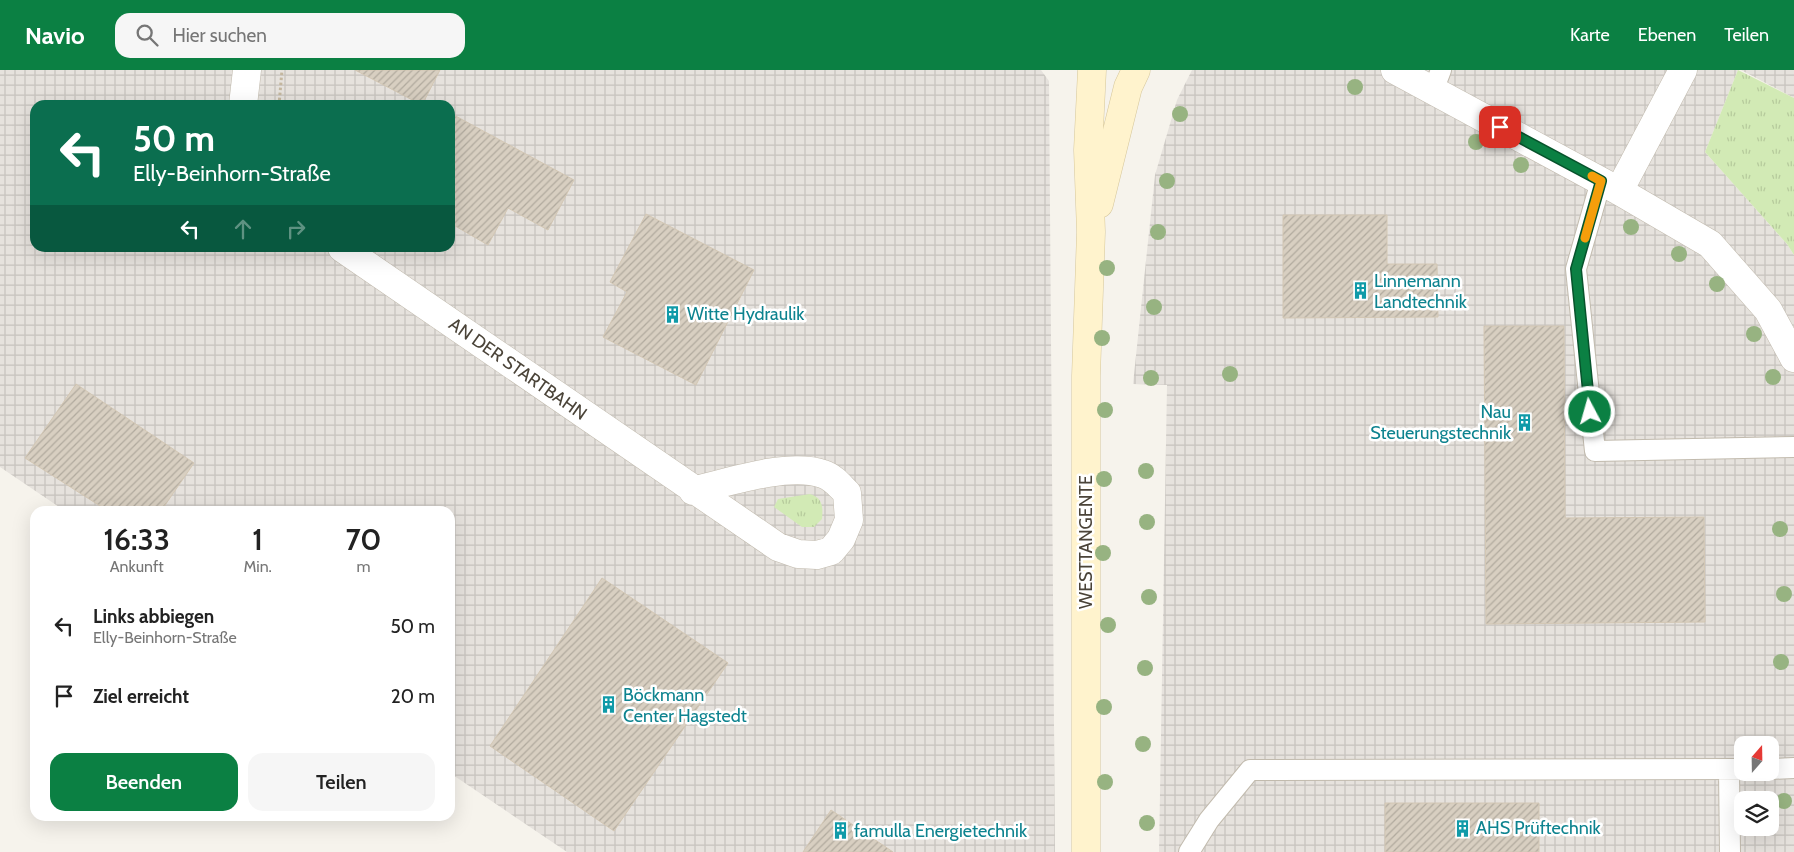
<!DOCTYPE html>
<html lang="de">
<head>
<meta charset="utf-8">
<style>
	:root { --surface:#fff; --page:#f6f6f6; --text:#222; --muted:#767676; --accent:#0b8043 }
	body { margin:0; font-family:Cabin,sans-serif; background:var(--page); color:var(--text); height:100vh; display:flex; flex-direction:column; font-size:19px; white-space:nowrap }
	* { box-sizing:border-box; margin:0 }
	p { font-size:16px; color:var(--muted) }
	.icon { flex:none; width:28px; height:28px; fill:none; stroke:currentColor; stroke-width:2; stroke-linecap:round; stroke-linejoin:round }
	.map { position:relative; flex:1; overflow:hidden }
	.drawer { position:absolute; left:30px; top:436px; width:425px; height:315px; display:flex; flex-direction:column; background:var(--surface); border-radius:15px; box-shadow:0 5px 20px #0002 }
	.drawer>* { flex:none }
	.banner { position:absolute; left:30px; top:30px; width:425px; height:152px; border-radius:15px; box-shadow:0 5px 20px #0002; background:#0b6e4f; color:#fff; overflow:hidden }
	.needle { width:32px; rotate:20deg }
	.controls { position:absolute; left:1734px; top:666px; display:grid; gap:10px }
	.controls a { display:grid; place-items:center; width:45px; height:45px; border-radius:10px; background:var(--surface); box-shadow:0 5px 20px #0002; font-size:25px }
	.pin { position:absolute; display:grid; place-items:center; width:42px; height:42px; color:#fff; margin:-21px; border-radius:10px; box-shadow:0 2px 8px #0006 }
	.me { position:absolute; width:55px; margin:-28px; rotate:354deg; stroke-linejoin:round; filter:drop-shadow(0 0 4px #0008) }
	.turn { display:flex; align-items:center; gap:18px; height:105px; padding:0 20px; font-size:22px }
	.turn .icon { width:65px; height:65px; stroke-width:2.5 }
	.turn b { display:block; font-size:35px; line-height:42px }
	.lanes { display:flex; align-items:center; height:48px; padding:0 20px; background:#0003; justify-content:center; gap:25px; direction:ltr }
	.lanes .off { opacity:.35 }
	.eta { display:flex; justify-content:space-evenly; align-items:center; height:85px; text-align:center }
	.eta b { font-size:30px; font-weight:600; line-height:35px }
	.cta { display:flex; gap:10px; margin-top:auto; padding:10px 20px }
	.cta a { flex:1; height:58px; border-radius:15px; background:var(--accent); color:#fff; font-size:20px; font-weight:600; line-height:58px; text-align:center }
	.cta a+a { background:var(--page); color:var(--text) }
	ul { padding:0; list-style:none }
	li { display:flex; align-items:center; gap:15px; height:70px; padding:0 20px }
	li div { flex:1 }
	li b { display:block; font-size:19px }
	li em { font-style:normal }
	header { display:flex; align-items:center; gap:30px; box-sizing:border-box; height:70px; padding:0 25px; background:var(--accent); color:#fff }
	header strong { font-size:24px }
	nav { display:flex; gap:28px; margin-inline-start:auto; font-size:18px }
	.search { width:350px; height:45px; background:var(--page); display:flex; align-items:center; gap:12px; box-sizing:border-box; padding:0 18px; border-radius:15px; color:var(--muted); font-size:19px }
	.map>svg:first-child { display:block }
	.industrial { fill:url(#industrial-grid); fill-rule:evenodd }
	.grass { fill:url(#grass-tufts) }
	.building { fill:url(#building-hatch); stroke:#d3c7b4 }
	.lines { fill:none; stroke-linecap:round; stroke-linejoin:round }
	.lane-casing { stroke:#c2bbae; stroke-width:22 }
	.street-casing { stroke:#c2bbae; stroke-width:29 }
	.secondary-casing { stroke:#d6c79b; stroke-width:29 }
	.path { stroke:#c4b79f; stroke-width:3; stroke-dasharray:2.5 2.5; stroke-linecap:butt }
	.lane { stroke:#fff; stroke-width:20 }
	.street { stroke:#fff; stroke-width:28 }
	.secondary { stroke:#fff3cd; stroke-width:28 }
	.tree { fill:#97b381 }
	.route-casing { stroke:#07532c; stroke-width:12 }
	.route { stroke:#0b8043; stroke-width:9 }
	.slow { stroke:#f59e0b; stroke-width:9 }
	.labels { text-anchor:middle; stroke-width:5; stroke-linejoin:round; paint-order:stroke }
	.culture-label { font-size:18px; fill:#0d838f; stroke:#fff; text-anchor:start }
	.street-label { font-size:18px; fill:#4b4439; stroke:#fff }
</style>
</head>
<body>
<header>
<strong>Navio</strong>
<div class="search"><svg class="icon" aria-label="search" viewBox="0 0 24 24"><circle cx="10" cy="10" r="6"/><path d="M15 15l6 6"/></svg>Hier suchen</div>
<nav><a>Karte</a><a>Ebenen</a><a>Teilen</a></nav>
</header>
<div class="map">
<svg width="1794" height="782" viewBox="0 0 1794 782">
	<defs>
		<pattern id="industrial-grid" width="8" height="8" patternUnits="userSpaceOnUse" patternTransform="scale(1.25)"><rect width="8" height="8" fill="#e6e2dd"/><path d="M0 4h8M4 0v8" fill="none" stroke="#c7c3be"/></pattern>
		<pattern id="grass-tufts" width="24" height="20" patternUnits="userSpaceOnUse" patternTransform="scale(1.25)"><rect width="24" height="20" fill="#d2eab5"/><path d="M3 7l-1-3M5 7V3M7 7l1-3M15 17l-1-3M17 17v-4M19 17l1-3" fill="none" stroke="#b6ca9c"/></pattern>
		<pattern id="building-hatch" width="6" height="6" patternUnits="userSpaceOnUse" patternTransform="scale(1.25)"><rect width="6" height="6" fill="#d8cfc1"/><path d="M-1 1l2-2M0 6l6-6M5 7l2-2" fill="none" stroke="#b1aa9e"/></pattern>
	</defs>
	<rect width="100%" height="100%" fill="#f6f3ec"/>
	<path class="industrial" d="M0 0H1041L1049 11 1055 782H567L450 703V441H65L0 397ZM35 35H450V178H35Z
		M1192 0H1738L1705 82 1787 174 1794 185V782H1159L1167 315 1133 314 1155 105 1177 30ZM1742 675H1770V702H1742ZM1742 730H1770V758H1742Z
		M1741 0H1794V28Z"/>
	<path class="grass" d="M1738 0 1794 28V185L1787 174 1705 82Z
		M810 424C823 428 823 437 822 449L814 457H802L774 437 778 429Z"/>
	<path class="building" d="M355 0H440L422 35Z
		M450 43 574 110 548 160 508 138 488 175 450 153Z
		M646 144 754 200 696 315 603 267 627 222 610 212Z
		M1283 145H1387V194H1437L1438 247 1283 248Z
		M1484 256H1564L1565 448 1704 447 1705 552 1486 554Z
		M76 314 194 393 161 441H108L25 388Z
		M602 508 728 593 614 761 490 676Z
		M1385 733H1539V782H1385Z
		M831 740 893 782H803Z"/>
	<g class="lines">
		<defs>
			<path id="lane" d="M1433 21 1441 0
				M1601 111 1576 199 1595 381 1794 377
				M1770 699 1794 698
				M1729 700 1730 782
				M1189 782 1209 750 1250 700 1742 699"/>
			<path id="street" d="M1395 0 1619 121 1710 174 1768 240 1794 288
				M243 35 247 0
				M1619 121 1683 0
				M342 178 778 477 798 484 817 485 831 481 841 469 849 450 847 423C840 416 833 407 823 404 789 392 728 412 693 421"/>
			<path id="secondary" d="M1099 134 1128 17 1136 0
				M1086 782V306L1091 162 1088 80 1092 0"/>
		</defs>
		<use href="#lane" class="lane-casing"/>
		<use href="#street" class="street-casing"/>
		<use href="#secondary" class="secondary-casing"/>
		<path class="path" d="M279 35 282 0"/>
		<use href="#lane" class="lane"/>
		<use href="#street" class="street"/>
		<use href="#secondary" class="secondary"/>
	</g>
	<g class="tree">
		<circle cx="1355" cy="17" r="8"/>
		<circle cx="1180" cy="44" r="8"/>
		<circle cx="1476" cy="72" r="8"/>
		<circle cx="1521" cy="95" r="8"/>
		<circle cx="1167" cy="111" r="8"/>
		<circle cx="1631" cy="157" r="8"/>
		<circle cx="1158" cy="162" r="8"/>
		<circle cx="1679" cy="184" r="8"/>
		<circle cx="1107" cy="198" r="8"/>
		<circle cx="1717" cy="214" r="8"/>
		<circle cx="1154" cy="237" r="8"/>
		<circle cx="1754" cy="264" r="8"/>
		<circle cx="1102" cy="268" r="8"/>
		<circle cx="1230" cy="304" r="8"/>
		<circle cx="1773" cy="307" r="8"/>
		<circle cx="1151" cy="308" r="8"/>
		<circle cx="1105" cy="340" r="8"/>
		<circle cx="1146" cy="401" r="8"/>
		<circle cx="1104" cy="409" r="8"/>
		<circle cx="1147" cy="452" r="8"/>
		<circle cx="1780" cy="459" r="8"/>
		<circle cx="1103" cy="483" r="8"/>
		<circle cx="1784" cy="524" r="8"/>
		<circle cx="1149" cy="527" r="8"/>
		<circle cx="1108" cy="555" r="8"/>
		<circle cx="1781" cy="592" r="8"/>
		<circle cx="1145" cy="598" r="8"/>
		<circle cx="1104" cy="637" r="8"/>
		<circle cx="1143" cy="674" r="8"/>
		<circle cx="1105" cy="712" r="8"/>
		<circle cx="1784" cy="731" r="8"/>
		<circle cx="1147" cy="753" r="8"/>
	</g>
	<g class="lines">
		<defs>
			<path id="route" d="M1500 57 1601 111 1576 199 1590 342"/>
		</defs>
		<use href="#route" class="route-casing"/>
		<use href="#route" class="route"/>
		<path class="slow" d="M1585 168 1601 111 1592 106"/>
	</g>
	<defs>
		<symbol id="building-bare" viewBox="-9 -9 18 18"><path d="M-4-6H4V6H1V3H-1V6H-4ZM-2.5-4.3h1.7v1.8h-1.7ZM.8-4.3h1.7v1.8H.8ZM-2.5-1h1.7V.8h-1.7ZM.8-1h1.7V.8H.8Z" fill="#0f9aa8" stroke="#fff" stroke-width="2.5" paint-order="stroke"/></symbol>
	</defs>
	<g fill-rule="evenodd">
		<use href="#building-bare" x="1348" y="208" width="25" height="25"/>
		<use href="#building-bare" x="660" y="232" width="25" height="25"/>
		<use href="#building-bare" x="1512" y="340" width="25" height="25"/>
		<use href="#building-bare" x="596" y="622" width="25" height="25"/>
		<use href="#building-bare" x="1450" y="746" width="25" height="25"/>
		<use href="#building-bare" x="828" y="748" width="25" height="25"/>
	</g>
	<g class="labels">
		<g class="culture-label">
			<text x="1374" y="217">Linnemann<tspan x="1374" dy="21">Landtechnik</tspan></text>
			<text x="687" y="250">Witte Hydraulik</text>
			<text x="1511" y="348" text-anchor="end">Nau<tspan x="1511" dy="21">Steuerungstechnik</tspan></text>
			<text x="623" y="631">Böckmann<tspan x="623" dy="21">Center Hagstedt</tspan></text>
			<text x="1476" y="764">AHS Prüftechnik</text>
			<text x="854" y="767">famulla Energietechnik</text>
		</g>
		<g class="street-label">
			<text transform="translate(518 299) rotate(35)" y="6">AN DER STARTBAHN</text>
			<text transform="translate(1086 472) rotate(-90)" y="6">WESTTANGENTE</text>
		</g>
	</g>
</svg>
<div class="controls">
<a><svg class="needle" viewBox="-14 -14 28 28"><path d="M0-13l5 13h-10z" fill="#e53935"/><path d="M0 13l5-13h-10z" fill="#767676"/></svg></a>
<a><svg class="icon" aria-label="layers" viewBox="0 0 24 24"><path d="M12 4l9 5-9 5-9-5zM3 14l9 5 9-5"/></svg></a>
</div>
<div class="pin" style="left:1500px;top:57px;background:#d93025"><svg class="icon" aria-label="arrive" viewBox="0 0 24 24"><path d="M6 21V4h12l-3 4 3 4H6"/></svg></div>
<svg class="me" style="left:1590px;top:342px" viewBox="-20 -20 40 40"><circle r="17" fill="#0b8043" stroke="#fff" stroke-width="3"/><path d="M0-11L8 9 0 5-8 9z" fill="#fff"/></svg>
<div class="banner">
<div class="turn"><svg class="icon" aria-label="left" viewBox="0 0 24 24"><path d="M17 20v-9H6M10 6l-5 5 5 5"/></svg><div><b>50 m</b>Elly-Beinhorn-Straße</div></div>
<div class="lanes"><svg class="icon" aria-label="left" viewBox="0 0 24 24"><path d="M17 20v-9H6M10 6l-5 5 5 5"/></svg><svg class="icon off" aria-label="ahead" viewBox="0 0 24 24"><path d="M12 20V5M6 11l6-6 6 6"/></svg><svg class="icon off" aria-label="right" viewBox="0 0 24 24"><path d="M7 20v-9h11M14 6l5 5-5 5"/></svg></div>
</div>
<section class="drawer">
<div class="eta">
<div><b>16:33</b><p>Ankunft</p></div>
<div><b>1</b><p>Min.</p></div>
<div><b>70</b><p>m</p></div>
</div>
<ul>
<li><svg class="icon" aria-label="left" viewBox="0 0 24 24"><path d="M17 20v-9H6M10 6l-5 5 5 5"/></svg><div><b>Links abbiegen</b><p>Elly-Beinhorn-Straße</p></div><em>50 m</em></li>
<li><svg class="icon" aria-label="arrive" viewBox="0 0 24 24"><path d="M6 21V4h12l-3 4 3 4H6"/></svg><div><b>Ziel erreicht</b></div><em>20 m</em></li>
</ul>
<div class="cta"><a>Beenden</a><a>Teilen</a></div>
</section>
</div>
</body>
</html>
